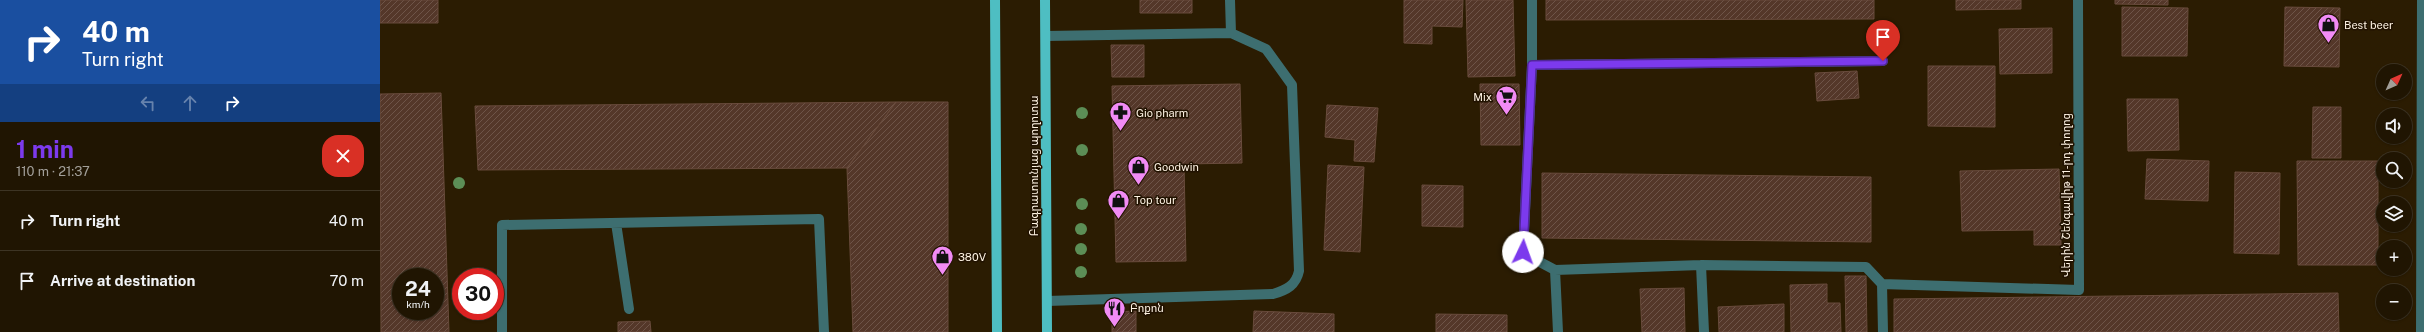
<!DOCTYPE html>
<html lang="en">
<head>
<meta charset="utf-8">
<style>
	:root { --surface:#201502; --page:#2d2211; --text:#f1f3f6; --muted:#a29f99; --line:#3d3424; --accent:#7c3aed }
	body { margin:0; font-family:"Public Sans","Noto Sans Armenian",sans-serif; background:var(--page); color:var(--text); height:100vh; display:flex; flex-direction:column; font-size:15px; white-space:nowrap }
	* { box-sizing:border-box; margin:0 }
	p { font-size:13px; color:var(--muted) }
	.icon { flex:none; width:22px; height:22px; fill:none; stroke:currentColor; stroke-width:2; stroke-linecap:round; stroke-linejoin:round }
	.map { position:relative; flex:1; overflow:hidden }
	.details { display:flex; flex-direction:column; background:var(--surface); width:380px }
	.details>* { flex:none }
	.banner { background:#1a4fa0; color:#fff; overflow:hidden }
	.needle { width:26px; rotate:45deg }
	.tools { position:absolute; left:1996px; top:64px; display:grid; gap:8px }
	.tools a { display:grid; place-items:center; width:36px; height:36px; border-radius:50%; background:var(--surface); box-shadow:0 1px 3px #0004,0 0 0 1px var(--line); font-size:20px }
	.speed { position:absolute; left:12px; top:268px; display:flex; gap:8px; font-size:20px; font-weight:700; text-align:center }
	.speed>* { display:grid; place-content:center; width:52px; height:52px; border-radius:50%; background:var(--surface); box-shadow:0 1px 3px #0004,0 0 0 1px var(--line); line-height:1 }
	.speed small { font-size:10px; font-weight:400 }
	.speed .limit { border:6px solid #d22; background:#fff; color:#111 }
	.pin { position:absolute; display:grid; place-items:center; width:34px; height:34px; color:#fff; margin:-41px -17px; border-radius:50% 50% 50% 0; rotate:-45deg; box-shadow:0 0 4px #0007 }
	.pin .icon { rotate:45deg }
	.me { position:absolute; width:44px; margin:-22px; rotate:3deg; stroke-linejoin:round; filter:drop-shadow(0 0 3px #0008) }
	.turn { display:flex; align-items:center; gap:14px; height:84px; padding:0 16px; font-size:18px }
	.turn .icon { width:52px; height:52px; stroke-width:2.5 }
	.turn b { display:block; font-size:28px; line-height:34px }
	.lanes { display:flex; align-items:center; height:38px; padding:0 16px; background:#0003; justify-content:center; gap:20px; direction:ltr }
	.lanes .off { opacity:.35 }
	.round { display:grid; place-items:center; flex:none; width:42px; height:42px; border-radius:16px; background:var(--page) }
	.head { display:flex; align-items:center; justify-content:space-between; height:68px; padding:0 16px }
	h1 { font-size:24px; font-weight:700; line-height:30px; color:var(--accent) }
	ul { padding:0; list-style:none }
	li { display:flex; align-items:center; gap:12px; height:60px; padding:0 16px; border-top:1px solid var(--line) }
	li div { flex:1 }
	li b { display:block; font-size:15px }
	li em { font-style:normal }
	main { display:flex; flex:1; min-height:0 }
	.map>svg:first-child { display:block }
	.building { fill:url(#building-hatch); stroke:#694b3c; fill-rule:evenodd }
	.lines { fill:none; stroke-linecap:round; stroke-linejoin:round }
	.minor { stroke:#3d6e70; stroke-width:10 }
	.major { stroke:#4ebec2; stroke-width:10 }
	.tree { fill:#5c8e56 }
	.route-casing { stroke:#51269a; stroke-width:10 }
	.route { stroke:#7c3aed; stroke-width:7 }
	.labels { text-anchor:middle; stroke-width:3; stroke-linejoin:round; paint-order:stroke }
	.poi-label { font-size:11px; fill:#fef3e3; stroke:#211200; text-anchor:start }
	.street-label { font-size:11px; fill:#fef3e3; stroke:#211200 }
</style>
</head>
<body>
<main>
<section class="details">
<div class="banner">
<div class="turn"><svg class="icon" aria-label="right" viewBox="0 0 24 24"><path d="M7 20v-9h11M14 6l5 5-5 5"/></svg><div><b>40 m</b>Turn right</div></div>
<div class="lanes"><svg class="icon off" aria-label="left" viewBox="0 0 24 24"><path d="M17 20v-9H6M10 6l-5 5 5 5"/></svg><svg class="icon off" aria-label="ahead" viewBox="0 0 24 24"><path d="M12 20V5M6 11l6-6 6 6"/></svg><svg class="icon" aria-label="right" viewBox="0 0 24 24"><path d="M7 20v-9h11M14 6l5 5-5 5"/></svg></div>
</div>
<div class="head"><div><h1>1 min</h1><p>110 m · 21:37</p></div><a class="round" style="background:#d93025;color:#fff"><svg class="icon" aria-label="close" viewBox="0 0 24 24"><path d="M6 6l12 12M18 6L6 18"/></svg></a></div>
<ul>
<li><svg class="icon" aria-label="right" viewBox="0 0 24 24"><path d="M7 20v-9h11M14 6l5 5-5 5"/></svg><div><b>Turn right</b></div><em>40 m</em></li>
<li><svg class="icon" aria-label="arrive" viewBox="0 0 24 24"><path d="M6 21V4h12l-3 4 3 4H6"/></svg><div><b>Arrive at destination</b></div><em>70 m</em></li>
</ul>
</section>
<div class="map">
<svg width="2044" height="332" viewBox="0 0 2044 332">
	<defs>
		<pattern id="building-hatch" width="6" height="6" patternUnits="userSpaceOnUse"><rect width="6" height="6" fill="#543729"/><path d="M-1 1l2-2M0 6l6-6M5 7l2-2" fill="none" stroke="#6e5448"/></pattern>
	</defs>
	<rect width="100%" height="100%" fill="#2b1c02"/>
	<path class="building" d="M0 0H58V23H0Z
		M760 0H812V13H760Z
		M1024 0H1083L1082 27 1052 26V44L1024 43Z
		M1086 0H1133L1135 76 1088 77Z
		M1166 0H1494V19L1166 20Z
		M1576 0H1641V9L1576 10Z
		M1735 0H1788V5L1735 4Z
		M1742 7 1808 8 1807 56H1742Z
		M1905 7 1960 8 1959 67 1904 66Z
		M1672 28V73L1620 74 1619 29Z
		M731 45H764V77H732Z
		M1548 66H1615V127L1548 126Z
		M1477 71 1479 98 1437 101 1435 73Z
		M860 84 862 163 804 164 806 261 736 262 732 86Z
		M1100 84H1139L1140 145H1101Z
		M61 93 69 332H1L0 94ZM21 277H55V311H21Z
		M1747 99H1798L1799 150 1748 151Z
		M516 102 467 168 98 170 95 106Z
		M516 102H568V332H473L467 168Z
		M947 105 998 108 994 162 974 161 975 140 945 137Z
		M1933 107H1961V158H1932Z
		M1767 159 1829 161 1828 201 1765 199Z
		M1917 161H1998V265H1918Z
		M948 165 984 167 980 252 944 250Z
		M1679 169 1681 245H1654V230L1582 231 1580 171Z
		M1855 172 1900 173 1899 254 1854 253Z
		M1162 173 1491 177V242L1162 238Z
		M1042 185 1083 186V227L1042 226Z
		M1465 276H1486L1487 332H1466Z
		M1447 284V303H1460L1461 332H1411L1410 285Z
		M1304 288 1305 332H1262L1260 289Z
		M1958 293 1959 332H1514V299Z
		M1404 304V332H1339L1338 307Z
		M756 311V332H732V312Z
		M874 311 954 314V332H873Z
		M1056 314 1127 315V332H1056Z
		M270 321 271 332H238V322Z"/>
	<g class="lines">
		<path class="minor" d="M850 0 851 33
			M1152 0V65L1143 253 1175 270 1178 332
			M666 36 851 33 886 49 912 85 919 271C916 285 907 290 893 294L667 301
			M1152 65 1503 61
			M236 223 249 309
			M1321 265 1324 332
			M1175 270 1321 265 1486 267 1502 284
			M122 332V225L439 219 444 332
			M1503 332 1502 284 1699 290 1698 0
			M2041 332 2042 0"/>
		<path class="major" d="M615 0 617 332
			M665 0 667 332"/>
	</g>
	<g class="tree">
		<circle cx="702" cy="113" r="6"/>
		<circle cx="702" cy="150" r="6"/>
		<circle cx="79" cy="183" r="6"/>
		<circle cx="702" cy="204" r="6"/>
		<circle cx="701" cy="229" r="6"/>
		<circle cx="701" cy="249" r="6"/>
		<circle cx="701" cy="272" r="6"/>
	</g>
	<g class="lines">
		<defs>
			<path id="route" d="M1143 252 1152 65 1503 61"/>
		</defs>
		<use href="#route" class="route-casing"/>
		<use href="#route" class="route"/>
	</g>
	<defs>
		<symbol id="shop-pin" viewBox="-11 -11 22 30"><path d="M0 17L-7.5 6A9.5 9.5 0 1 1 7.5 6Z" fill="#f18bf5" stroke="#211200"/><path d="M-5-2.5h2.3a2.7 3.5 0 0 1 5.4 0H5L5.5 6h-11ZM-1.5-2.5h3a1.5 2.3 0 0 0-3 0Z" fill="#111"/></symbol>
		<symbol id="supermarket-pin" viewBox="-11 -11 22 30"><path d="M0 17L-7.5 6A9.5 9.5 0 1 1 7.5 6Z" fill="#f18bf5" stroke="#211200"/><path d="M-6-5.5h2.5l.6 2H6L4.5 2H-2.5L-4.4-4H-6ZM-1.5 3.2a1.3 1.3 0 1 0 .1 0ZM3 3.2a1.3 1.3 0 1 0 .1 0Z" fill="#111"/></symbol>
		<symbol id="pharmacy-pin" viewBox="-11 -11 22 30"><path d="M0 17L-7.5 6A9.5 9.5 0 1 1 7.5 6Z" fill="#f18bf5" stroke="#211200"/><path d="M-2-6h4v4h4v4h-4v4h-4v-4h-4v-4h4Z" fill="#111"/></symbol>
		<symbol id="restaurant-pin" viewBox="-11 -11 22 30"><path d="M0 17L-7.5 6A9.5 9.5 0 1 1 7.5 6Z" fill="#f18bf5" stroke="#211200"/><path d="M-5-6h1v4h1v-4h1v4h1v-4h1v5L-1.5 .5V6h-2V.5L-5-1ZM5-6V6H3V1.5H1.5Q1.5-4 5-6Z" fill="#111"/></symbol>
	</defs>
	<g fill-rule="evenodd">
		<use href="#shop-pin" x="1936" y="12" width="25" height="34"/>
		<use href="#supermarket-pin" x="1114" y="84" width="25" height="34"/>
		<use href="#pharmacy-pin" x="728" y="100" width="25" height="34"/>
		<use href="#shop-pin" x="746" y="154" width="25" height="34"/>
		<use href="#shop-pin" x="726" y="188" width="25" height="34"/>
		<use href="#shop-pin" x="550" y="244" width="25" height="34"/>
		<use href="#restaurant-pin" x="722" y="296" width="25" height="34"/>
	</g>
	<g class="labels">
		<g class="poi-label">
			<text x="1964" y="29">Best beer</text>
			<text x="1112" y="101" text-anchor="end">Mix</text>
			<text x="756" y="117">Gio pharm</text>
			<text x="774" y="171">Goodwin</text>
			<text x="754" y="204">Top tour</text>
			<text x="578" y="261">380V</text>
			<text x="750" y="312">Բոքոն</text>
		</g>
		<g class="street-label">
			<text transform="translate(654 166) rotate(-90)" y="4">Բագրատունյաց պողոտա</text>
			<text transform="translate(1686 195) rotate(-90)" y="4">Վերին Շենգավիթ 11-րդ փողոց</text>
		</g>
	</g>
</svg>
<div class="tools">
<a><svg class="needle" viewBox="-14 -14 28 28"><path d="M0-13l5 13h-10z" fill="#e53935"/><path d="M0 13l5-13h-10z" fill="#a29f99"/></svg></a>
<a><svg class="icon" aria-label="sound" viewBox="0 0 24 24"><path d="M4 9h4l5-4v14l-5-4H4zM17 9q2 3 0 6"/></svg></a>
<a><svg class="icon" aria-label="search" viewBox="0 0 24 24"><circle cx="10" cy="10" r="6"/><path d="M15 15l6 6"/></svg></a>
<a><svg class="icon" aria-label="layers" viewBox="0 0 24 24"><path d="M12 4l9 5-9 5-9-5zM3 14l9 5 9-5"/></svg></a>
<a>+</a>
<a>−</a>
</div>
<div class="speed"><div>24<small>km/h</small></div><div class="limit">30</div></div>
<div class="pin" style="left:1503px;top:61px;background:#d93025"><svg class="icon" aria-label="arrive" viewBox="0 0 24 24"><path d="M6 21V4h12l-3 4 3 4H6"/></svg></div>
<svg class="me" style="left:1143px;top:252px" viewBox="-20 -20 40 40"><circle r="19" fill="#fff"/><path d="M0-13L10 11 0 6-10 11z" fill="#7c3aed"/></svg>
</div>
</main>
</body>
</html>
